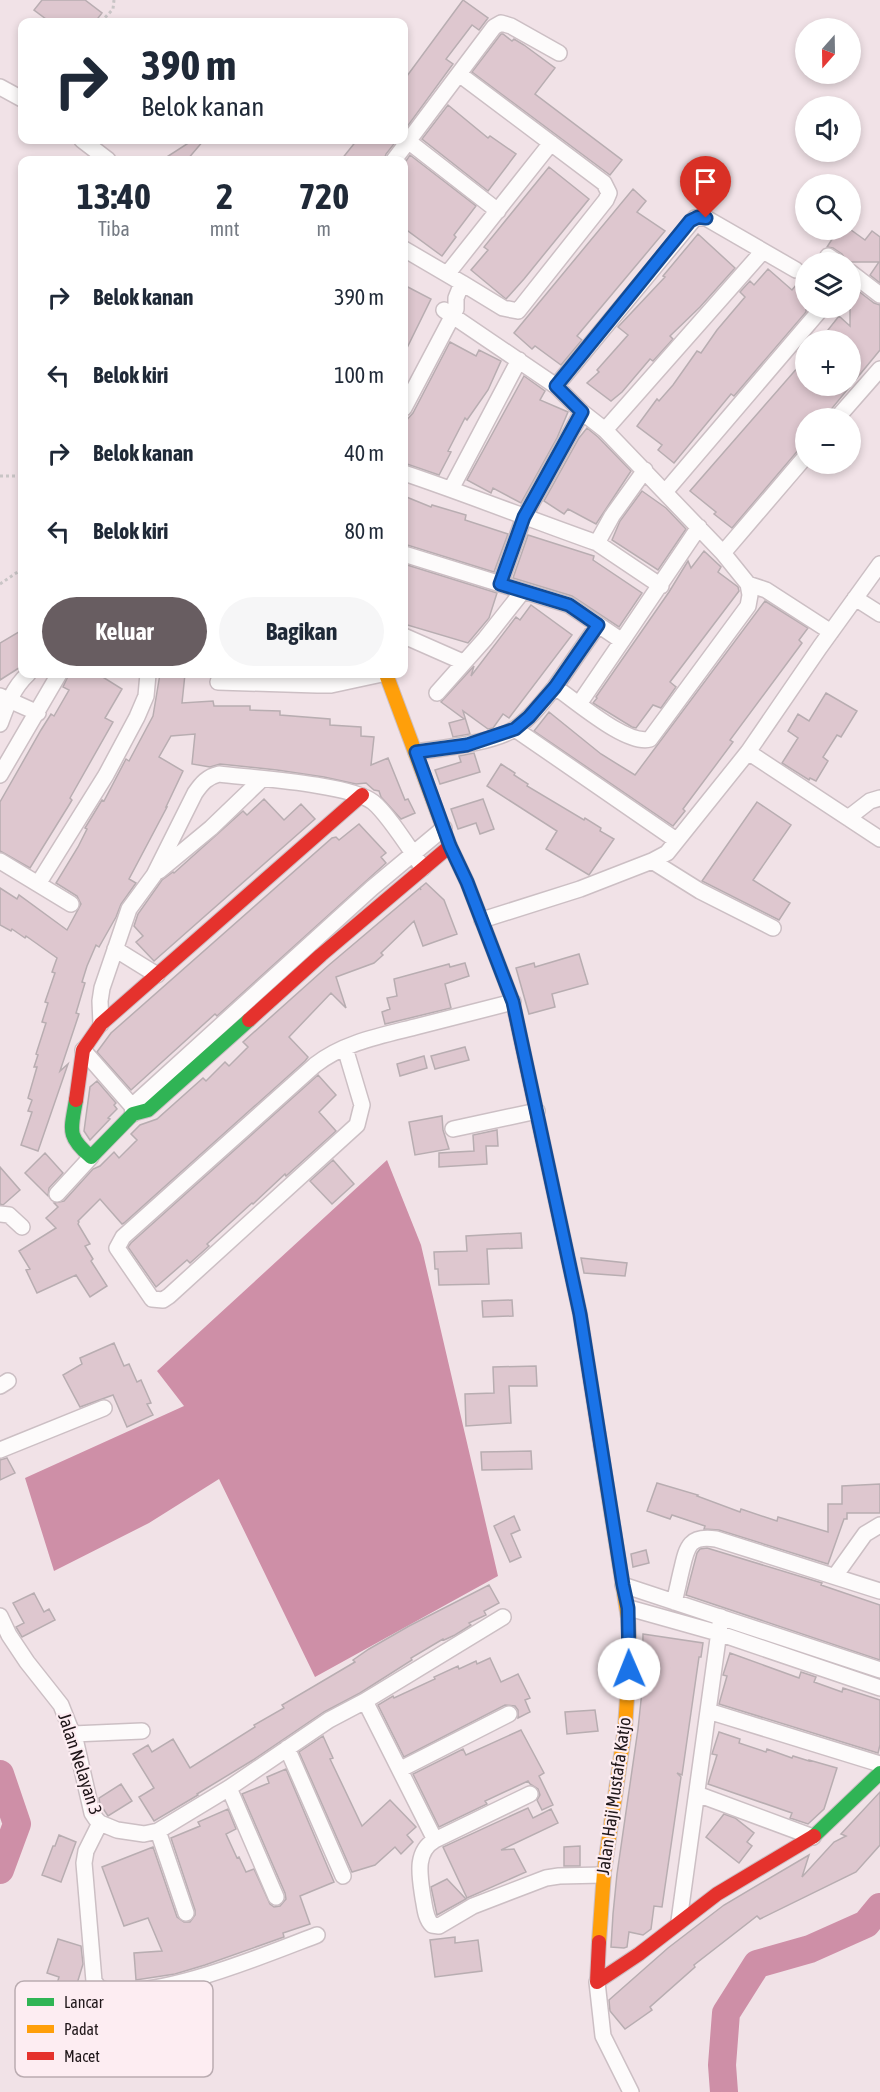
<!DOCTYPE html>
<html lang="id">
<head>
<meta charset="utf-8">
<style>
	:root { --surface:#fff; --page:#f6f6f7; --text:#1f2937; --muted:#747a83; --accent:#685d61 }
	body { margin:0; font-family:"Asap Condensed",sans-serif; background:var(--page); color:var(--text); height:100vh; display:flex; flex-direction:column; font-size:22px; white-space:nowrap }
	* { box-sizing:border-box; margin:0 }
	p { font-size:20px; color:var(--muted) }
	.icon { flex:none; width:33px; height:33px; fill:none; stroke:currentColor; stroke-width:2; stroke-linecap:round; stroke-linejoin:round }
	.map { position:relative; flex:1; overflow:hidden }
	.side { position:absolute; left:18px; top:156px; width:390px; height:522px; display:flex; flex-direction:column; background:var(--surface); border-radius:12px; box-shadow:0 3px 9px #0003 }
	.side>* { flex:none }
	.hud { position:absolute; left:18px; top:18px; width:390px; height:126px; border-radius:12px; box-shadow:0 3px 9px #0003; background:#fff; color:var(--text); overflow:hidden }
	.needle { width:39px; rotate:200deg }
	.buttons { position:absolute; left:795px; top:18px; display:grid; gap:12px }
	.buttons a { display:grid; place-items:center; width:66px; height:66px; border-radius:50%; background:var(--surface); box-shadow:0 3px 9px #0003; font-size:30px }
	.pin { position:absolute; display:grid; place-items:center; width:51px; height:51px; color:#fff; margin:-62px -26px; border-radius:50% 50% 50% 0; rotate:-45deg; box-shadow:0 0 6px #0007 }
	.pin .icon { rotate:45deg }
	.me { position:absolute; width:66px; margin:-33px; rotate:359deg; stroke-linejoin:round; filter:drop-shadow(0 0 4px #0008) }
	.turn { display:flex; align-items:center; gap:21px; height:126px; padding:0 24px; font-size:27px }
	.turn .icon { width:78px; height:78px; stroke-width:2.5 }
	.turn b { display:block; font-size:42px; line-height:51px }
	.eta { display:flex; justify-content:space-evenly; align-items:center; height:102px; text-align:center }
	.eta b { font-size:36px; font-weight:700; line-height:42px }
	.cta { display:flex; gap:12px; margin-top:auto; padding:12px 24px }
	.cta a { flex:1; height:69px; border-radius:36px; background:var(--accent); color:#fff; font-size:24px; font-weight:700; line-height:69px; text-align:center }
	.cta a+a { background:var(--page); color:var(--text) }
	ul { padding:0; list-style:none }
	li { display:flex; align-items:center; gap:18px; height:78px; padding:0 24px }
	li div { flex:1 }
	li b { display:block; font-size:22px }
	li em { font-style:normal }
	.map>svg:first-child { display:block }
	.water { fill:#ce8fa7 }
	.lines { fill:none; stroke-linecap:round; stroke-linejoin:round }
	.river { stroke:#ce8fa7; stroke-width:28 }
	.building { fill:#dec7cf; stroke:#b8adb1; stroke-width:1.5 }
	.street-casing { stroke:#ccbfc4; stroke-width:18 }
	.fast-casing { stroke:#ccbfc4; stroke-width:16 }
	.slow-casing { stroke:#ccbfc4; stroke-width:16 }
	.jam-casing { stroke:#ccbfc4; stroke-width:16 }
	.path { stroke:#c9c5c6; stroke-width:3; stroke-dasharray:3 3; stroke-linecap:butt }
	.street { stroke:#fdfbfb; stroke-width:15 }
	.fast { stroke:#30b455; stroke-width:14 }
	.slow { stroke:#ff9f0a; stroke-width:14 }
	.jam { stroke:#e5322d; stroke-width:14 }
	.route-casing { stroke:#114b97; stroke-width:15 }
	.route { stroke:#1a73e8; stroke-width:10 }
	.labels { text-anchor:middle; stroke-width:4.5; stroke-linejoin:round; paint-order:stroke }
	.street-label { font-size:18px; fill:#1f1619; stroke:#fdedf2 }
	.key { fill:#fdedf2; stroke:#baacb1; stroke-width:1.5 }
	.key-label { font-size:16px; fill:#1f1619 }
</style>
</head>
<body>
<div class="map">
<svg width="880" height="2092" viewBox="0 0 880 2092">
	<rect width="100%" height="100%" fill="#f1e2e7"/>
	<path class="water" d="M387 1160 421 1245 498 1576 315 1677 219 1479 149 1523 54 1571 25 1478 184 1406 157 1371Z"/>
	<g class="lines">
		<path class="river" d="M0 1774 17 1824 0 1870
			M724 2092 722 2065 726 2013 757 1964 810 1949 866 1924 880 1907"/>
	</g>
	<path class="building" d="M42 0H85L102 13 95 22H50L34 10Z
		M463 0 488 18 479 30 472 25 446 59 453 64 404 131V80Z
		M501 34H503L512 41 514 39 524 45 555 68 535 94 622 160 610 175 472 72Z
		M448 105 488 138 490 136 516 154 488 191 422 139Z
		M193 140H204L187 160H162Z
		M357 140H397L386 154 384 160H341Z
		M410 155 476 206 454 235 456 237 442 256 404 228V164Z
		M549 167 589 199 524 279 506 299 471 270 488 250 484 247Z
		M633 189 646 201 637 212 665 231 577 336 582 340 561 365 535 346 532 349 514 333Z
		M838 230H851L865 240 872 231 880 237V283L870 275 879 262H847L842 254 833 248 827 247Z
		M698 234 735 268 700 307 670 336 673 339 653 361 650 359 622 392 611 401 587 383 599 372 597 370 628 335 618 327 665 277 663 276Z
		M768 269 792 290 806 273V312L734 396 731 394 674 463 658 450 662 445 637 426 657 399 659 401 673 385 697 351 701 353 717 330 745 297 740 292 750 281 754 285Z
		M404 285 431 299 404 354Z
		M857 290 874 303 880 305V350L824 418H806V441L732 528 714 514 716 512 690 491 806 358V386H850V340H820L839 316 850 326V298Z
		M450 342 476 356 479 350 501 361 488 390 467 420 465 418 448 451 451 452 439 475 404 463V423L413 413Z
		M524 376 545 391 540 400 568 412 557 438 521 503 493 488 491 493 467 480Z
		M587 428 598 437 631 471 596 524 568 509 564 514 544 501 579 438Z
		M642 491 666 508 686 529 658 570 612 540 620 521Z
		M404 496 431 507 432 505 466 515 465 520 508 534 494 572 404 544Z
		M528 535 594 556 593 560 642 593 619 627 572 596 513 578Z
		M704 551 721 567 718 572 738 587 739 591 670 682 676 687 661 708 653 705 636 728 632 727 593 703 597 698 596 697 669 592 688 561 691 568Z
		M404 564 497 593 489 618 468 643 404 624Z
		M765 601 808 628 799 640 802 643 730 740 733 742 683 809 685 811 673 826 534 731 549 712 601 754 635 775Z
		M531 605 572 635 509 718 503 714 493 728 488 729 463 711 470 734 453 737 449 723 464 719 441 702 474 666 471 676 516 617 520 620Z
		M22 630V666L0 680V643Z
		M69 674H98L122 689 105 718 113 722 70 798 72 800 69 805 30 868 0 851V802L41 730 51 714 54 716 69 690 63 687Z
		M160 674H185L182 703 213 701 214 706H250V710L280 711V715L330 719V725L361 727V736L374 737 371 765 388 758 405 800 408 799 415 813 401 819 381 797 379 791 374 790 366 783 356 784 324 777 277 770 220 764 210 767 192 764 195 734 171 736 159 757 183 771 166 807H167L129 879 136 883 121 904 116 917 99 947 96 945 87 966 82 982 85 983 76 1013 79 1014 60 1071 68 1064 38 1151 21 1145 32 1112 28 1111 32 1100 28 1098 37 1067H34L38 1055 36 1054 46 1023 42 1022 48 1003 45 1002 55 973 52 972 57 958 26 936 25 938 12 929 11 931 0 925V888L17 899 19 895 67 930 81 904 77 896 56 883 78 847 87 829 85 828 102 800 104 801 126 759 129 761 153 716Z
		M826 693 857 711 841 737 837 735 823 757 828 761 816 781 810 778 809 780 782 763 798 738 788 731 798 714 809 721Z
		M474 753 480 772 440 784 435 770 461 762 459 756Z
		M501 764 515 773 514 775 528 784 527 786 584 820 585 818 601 828 600 831 614 839 589 875 546 849 557 831 487 786Z
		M264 799 284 820 301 804 315 819 154 961 136 942 143 936 134 926 138 914 162 880 173 872 174 873 243 811 247 815Z
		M483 799 494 829 480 834 476 823 458 829 451 809Z
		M757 802 791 825 753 880 790 903 779 920 702 881Z
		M359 824 386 853 381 857 386 863 217 1016 215 1014 131 1090 97 1052 111 1033 332 838 336 837 339 840Z
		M426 883 444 900 457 934 423 946 414 921 381 953 383 955 374 963 336 977 346 1008 331 993 289 1037 308 1057 305 1061 124 1223 122 1224 100 1199 78 1221 79 1222 78 1224 90 1244 85 1246 93 1259 91 1261 107 1286 90 1297 76 1275 37 1293 26 1270 30 1269 19 1251 56 1228 46 1218 58 1207 54 1203 64 1201 93 1169 100 1166 114 1152 119 1158 137 1140 131 1134 140 1125 157 1119 203 1078 206 1081 225 1062 229 1066 248 1047 243 1042 329 965 420 888 421 890 420 888Z
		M579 954 588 984 552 994 555 1007 529 1014 516 968 534 963 535 967Z
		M465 963 469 976 445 984 451 1008 385 1024 382 1012 390 1009 387 998 397 996 394 979 449 964 450 967Z
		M465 1047 469 1060 435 1069 431 1056Z
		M424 1056 427 1068 400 1076 397 1064Z
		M318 1075 336 1095 319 1112 336 1131 286 1176 285 1174 253 1204 252 1203 207 1244 209 1246 190 1263 187 1260 156 1287 128 1247 131 1243Z
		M97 1081 116 1103 114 1105 117 1109 108 1118 110 1119 90 1140 84 1131 90 1087Z
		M442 1116 443 1130 449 1149 415 1155 409 1122Z
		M497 1130 498 1146H486L487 1164 439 1167V1153L474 1151 473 1135Z
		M45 1153 63 1173 49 1188 48 1196 25 1173Z
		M333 1160 354 1184 332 1204 310 1181Z
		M0 1167 20 1190 3 1205 0 1204Z
		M521 1233 522 1248 487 1249 489 1284 439 1285 438 1269H435L434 1252 467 1251 466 1236Z
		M581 1258 627 1263 625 1276 584 1273Z
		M512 1300 513 1316 483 1317 482 1301Z
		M114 1343 124 1366 129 1364 137 1382 141 1380 151 1403 147 1404 153 1415 127 1427 113 1395 80 1407 63 1375 82 1364 80 1358Z
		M536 1366 537 1386H509L511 1423 466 1426 465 1394 494 1393 493 1367Z
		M531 1451 532 1469 482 1470 481 1452Z
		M7 1458 15 1473 0 1480V1460Z
		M657 1483 698 1495 697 1496 740 1512 741 1509 777 1521 778 1517 828 1532V1504H842V1486L880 1484V1513H847V1519H844L828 1564 719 1530 704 1529 705 1526 672 1515 670 1519 647 1511Z
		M514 1516 520 1530 511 1534 521 1557 510 1562 494 1526Z
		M707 1548 822 1583 821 1585 880 1605V1660L686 1595 697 1553 700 1549Z
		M646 1550 649 1563 633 1567 631 1554Z
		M489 1585 499 1603 484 1611 486 1615 469 1623 471 1625 455 1635 444 1640 443 1639 411 1658 412 1660 360 1693 324 1712 253 1760 197 1794 198 1795 154 1821 139 1797 154 1788 133 1754 148 1745 152 1752 173 1739 190 1768 255 1727 254 1725 284 1708 282 1705 355 1662 353 1660 369 1649 409 1626Z
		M34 1593 44 1612 49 1609 55 1620 22 1637 16 1627 24 1623 13 1603Z
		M643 1634 703 1643 701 1657H699L682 1775 677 1773 681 1777 662 1907 654 1906 651 1929 643 1935 629 1932 627 1947 624 1948 611 1947 613 1914 617 1874 638 1729 642 1691Z
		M730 1653 799 1678 801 1672 816 1677 814 1682 842 1692 843 1688 880 1700V1745L878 1753 719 1704 727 1676 723 1675Z
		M490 1658 501 1682 518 1674 530 1698 525 1700 530 1712 518 1718V1710L515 1706 505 1705 404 1757 378 1705 393 1696 394 1698 435 1679 434 1677 458 1666 459 1669 476 1661 477 1664Z
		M595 1710 598 1731 567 1734 565 1712Z
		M521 1730 544 1773 539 1776 553 1805 542 1810 537 1800 540 1795 538 1789 530 1784 528 1781 485 1801 487 1804 439 1827 413 1774 463 1749 466 1755Z
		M719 1732 740 1739 739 1743 766 1752 767 1749 792 1758 793 1756 809 1761V1760L837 1768 824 1809 808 1824 790 1818 792 1813 708 1784 717 1755 712 1754Z
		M323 1736 333 1758 330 1759 362 1826 390 1800 416 1827 407 1835 413 1842 401 1854 395 1847 375 1865 352 1872 299 1752Z
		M286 1769 334 1882 300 1896 310 1924 283 1933 284 1937 205 1965 175 1974 136 1980 134 1953 162 1951 148 1918 124 1926 102 1867 153 1847 177 1917 184 1922H190L195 1915V1910L171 1838 200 1826 198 1822 228 1809 236 1829 226 1834 237 1858 239 1857 246 1872 254 1869 270 1904 274 1907 280 1906 286 1899 285 1893 242 1794 269 1783 267 1777Z
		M121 1784 132 1801 108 1816 100 1804 99 1798Z
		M880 1792V1845L856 1872 760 1919 757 1916 694 1965 695 1967 650 2007 652 2010 625 2029 610 2011 609 2000 668 1948 724 1905 809 1855 802 1877 834 1842 846 1836 841 1834Z
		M528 1808 533 1818 551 1809 558 1823 501 1850 514 1849 526 1872 467 1898 443 1847Z
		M724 1814 735 1818 754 1833 747 1842 752 1846 739 1863 706 1837Z
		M59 1835 76 1842 61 1882 42 1875 53 1846H55Z
		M580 1846V1866H564V1847Z
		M447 1879 466 1899 437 1915 431 1887Z
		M455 1937V1943L478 1940 482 1971 435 1977 430 1940Z
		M58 1939 81 1946 83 1964 72 2000 54 1994 59 1977 47 1973Z"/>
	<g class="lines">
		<defs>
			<path id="street" d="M459 74 604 183 609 193 606 200 518 311 503 308 462 283
				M0 87 22 99
				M82 140 108 160
				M408 141 498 211
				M394 160 494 27 501 23 511 26 559 53
				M404 249 462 283 456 298V309L453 315 404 408
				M828 256 837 262
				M850 272 880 295
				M448 273 551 143
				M444 310 556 386 582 412 605 430 763 251
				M556 386 695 218H706L796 270
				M837 418 880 369
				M404 473C469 495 532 520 597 543L612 516 645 470
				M451 489 519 360
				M665 492 822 308
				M597 543 661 586
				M723 553 806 456
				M404 554 523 591 485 639 437 693
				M500 584 524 517 582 412
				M748 584 766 590 831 632
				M523 591 569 605 622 641 699 527
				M855 598 880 614
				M404 636 463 662
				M218 682 317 685H331L382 674
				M555 687 598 625
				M0 696 38 713
				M579 704 622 641
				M0 724C7 705 13 688 28 674
				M515 729 676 840
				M416 752C443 748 494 743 516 728 532 717 543 701 555 687 575 700 627 746 650 739L748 606 750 595 748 584 723 553 605 430
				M748 752 880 839
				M0 775 59 674
				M848 818 870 801 880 798
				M0 861 71 904
				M652 861 700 891 773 928
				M159 871 211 828 262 779
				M38 884 106 775 137 717 146 696 148 674
				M482 920 580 889 652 861 667 853 748 752 820 647 880 564
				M115 949 157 975
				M101 1024 100 1001 102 988 129 909 154 875 195 793C202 783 207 777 219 774 252 778 350 784 373 802 388 814 411 851 423 868
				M345 1048 362 1105 357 1125 169 1296 163 1300 152 1299 117 1248 123 1237 315 1065C344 1042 384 1035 419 1026 450 1018 482 1010 513 1002
				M83 1050 132 1106 140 1108
				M133 1114 132 1106 372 888 444 828
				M453 1129 537 1111
				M57 1194 91 1157
				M0 1214 9 1215 22 1227
				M0 1386 8 1381
				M0 1450 104 1408
				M835 1576 865 1534 880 1525
				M623 1585 880 1670
				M674 1602C677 1591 679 1580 682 1568 687 1546 690 1535 716 1539L880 1591
				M629 1608 718 1633 880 1688
				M0 1616 9 1635 27 1662 61 1705 76 1743 92 1813 96 1819 100 1823 117 1830 144 1834 158 1831 229 1788 329 1720 365 1701 435 1840C414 1852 420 1877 423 1898 425 1907 425 1918 432 1925L439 1926 473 1906 546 1878 559 1876 603 1875
				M721 1617 708 1711 880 1764
				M365 1701 503 1617
				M73 1734 142 1731
				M287 1748 343 1876
				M401 1769 509 1714
				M229 1788 276 1897
				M697 1794 813 1837
				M100 1823 86 1851 84 1863 94 1981 99 1988C149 2004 267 1954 317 1935
				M158 1831 186 1913
				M435 1840 530 1794
				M679 1921 708 1711
				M597 1982 603 2036 631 2092"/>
			<path id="fast" d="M76 1100C71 1130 66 1136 91 1157L133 1114 148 1110 249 1020
				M814 1836 880 1773"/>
			<path id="slow" d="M386 674 450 846 467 882 513 1002 515 1012
				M599 1942 604 1872 625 1728 630 1653 628 1618 601 1448"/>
			<path id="jam" d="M515 1012 580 1314 601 1448
				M249 1020 321 955 450 846
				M76 1100 83 1050 101 1024 362 795
				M599 1942 597 1982 639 1954 717 1894 814 1836"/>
		</defs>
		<use href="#street" class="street-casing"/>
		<use href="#fast" class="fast-casing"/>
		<use href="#slow" class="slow-casing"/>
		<use href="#jam" class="jam-casing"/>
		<path class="path" d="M101 22 113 9 114 0
			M0 476H22
			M0 584 22 569"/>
		<use href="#street" class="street"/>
		<use href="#fast" class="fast"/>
		<use href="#slow" class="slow"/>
		<use href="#jam" class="jam"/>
	</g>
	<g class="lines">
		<defs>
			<path id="route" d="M629 1669 628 1608 623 1585 580 1314 513 1002 467 882 450 846 416 752 467 745 515 729 529 717 555 687 598 625 569 605 500 584 524 517 582 412 556 386 690 221 698 217 706 218"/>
		</defs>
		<use href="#route" class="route-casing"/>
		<use href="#route" class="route"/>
	</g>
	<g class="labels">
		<g class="street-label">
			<text transform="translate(80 1764) rotate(72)" y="6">Jalan Nelayan 3</text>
			<text transform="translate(614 1796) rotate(-82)" y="6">Jalan Haji Mustafa Katjo</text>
		</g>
	</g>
	<rect x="15" y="1981" width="198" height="96" rx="9" class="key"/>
	<rect x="27" y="1998" width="27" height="8" fill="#30b455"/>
	<rect x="27" y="2025" width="27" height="8" fill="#ff9f0a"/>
	<rect x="27" y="2052" width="27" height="8" fill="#e5322d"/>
	<g class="key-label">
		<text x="64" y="2008">Lancar</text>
		<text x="64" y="2035">Padat</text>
		<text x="64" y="2062">Macet</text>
	</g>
</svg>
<div class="buttons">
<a><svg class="needle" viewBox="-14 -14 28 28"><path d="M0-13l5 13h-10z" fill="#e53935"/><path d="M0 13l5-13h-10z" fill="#747a83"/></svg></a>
<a><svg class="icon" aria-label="sound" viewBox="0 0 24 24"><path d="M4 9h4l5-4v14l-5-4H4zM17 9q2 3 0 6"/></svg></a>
<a><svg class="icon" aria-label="search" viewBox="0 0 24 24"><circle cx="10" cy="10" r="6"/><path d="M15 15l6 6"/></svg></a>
<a><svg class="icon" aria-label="layers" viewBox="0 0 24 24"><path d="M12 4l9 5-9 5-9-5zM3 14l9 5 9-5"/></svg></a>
<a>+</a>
<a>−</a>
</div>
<div class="pin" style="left:706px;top:218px;background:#d93025"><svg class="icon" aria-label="arrive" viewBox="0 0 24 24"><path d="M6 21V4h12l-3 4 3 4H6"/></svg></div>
<svg class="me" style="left:629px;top:1669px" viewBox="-20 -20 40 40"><circle r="19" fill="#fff"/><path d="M0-13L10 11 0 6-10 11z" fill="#1a73e8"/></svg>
<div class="hud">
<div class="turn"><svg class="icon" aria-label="right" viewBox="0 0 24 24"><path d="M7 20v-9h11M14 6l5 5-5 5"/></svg><div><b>390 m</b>Belok kanan</div></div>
</div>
<section class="side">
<div class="eta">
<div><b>13:40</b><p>Tiba</p></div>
<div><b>2</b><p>mnt</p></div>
<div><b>720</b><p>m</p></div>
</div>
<ul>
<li><svg class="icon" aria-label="right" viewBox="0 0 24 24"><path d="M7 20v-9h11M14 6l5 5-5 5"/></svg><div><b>Belok kanan</b></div><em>390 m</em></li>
<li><svg class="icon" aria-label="left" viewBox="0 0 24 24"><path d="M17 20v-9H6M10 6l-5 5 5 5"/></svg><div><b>Belok kiri</b></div><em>100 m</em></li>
<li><svg class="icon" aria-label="right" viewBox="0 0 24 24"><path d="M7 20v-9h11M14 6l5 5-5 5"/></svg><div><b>Belok kanan</b></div><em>40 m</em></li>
<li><svg class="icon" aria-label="left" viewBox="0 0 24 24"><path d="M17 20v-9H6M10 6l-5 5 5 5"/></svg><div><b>Belok kiri</b></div><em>80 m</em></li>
</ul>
<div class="cta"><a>Keluar</a><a>Bagikan</a></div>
</section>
</div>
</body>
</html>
